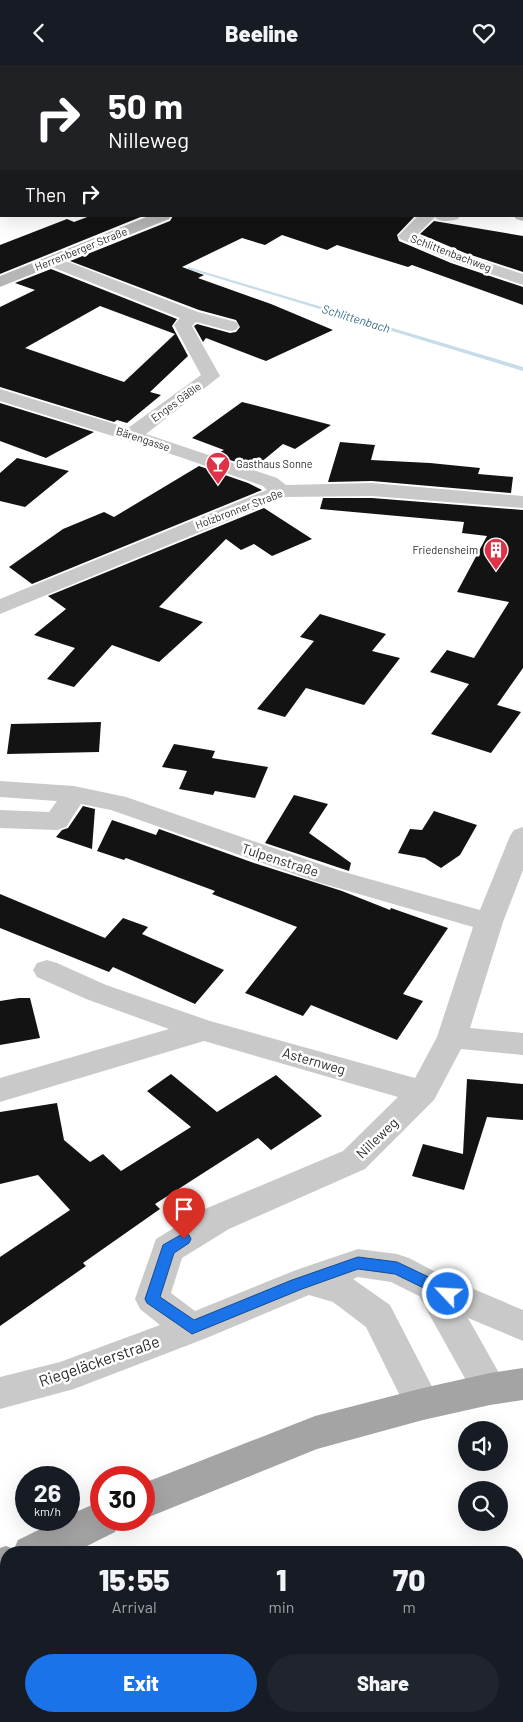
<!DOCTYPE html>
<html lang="en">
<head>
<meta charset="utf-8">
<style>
	:root { --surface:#171b24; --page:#20242c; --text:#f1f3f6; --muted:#9ea1a6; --accent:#1a73e8 }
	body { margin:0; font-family:Barlow,sans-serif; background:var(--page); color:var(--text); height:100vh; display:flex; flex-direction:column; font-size:19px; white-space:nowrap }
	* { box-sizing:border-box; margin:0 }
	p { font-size:16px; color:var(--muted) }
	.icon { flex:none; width:28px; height:28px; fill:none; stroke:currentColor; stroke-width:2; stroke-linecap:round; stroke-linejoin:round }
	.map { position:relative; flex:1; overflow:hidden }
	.drawer { position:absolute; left:0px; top:1481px; width:524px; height:176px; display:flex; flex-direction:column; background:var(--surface); border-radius:20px 20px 0 0; box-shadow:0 5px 20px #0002 }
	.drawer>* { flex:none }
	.top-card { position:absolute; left:0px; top:0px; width:524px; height:152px; box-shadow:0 5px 20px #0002; background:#202124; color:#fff; overflow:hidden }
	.controls { position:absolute; left:458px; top:1356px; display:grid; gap:10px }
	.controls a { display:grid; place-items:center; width:50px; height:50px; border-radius:50%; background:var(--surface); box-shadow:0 5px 20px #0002; font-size:25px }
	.speed { position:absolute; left:15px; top:1401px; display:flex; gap:10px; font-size:25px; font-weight:700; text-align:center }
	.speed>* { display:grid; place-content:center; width:65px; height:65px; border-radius:50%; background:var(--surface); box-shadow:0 5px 20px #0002; line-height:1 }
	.speed small { font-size:12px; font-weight:400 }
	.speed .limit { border:8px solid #d22; background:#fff; color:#111 }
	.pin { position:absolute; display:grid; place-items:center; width:42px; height:42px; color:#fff; margin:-51px -21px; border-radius:50% 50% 50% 0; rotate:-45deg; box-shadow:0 0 5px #0007 }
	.pin .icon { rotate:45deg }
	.me { position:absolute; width:55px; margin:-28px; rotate:295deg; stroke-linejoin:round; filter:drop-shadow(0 0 4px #0008) }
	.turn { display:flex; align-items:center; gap:18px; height:105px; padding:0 25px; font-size:22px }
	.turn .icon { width:65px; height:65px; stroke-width:2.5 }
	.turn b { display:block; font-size:35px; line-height:42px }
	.then { display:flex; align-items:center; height:48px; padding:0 25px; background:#0003; gap:10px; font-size:19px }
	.eta { display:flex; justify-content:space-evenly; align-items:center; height:85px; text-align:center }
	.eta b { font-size:30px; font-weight:800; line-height:35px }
	.action { display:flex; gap:10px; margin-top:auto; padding:10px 25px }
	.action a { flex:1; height:58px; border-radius:30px; background:var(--accent); color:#fff; font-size:20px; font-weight:800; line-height:58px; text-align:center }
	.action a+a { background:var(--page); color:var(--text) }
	header { display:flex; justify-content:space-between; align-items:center; height:65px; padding:0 25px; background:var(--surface); font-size:22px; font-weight:800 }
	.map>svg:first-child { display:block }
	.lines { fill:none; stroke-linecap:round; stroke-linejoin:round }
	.stream { fill:#c6dde9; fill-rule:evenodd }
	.building { fill:#131313; fill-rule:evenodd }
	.street { fill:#c9c9c9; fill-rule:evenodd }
	.secondary { fill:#b6b6b6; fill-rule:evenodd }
	.primary { fill:#a4a4a4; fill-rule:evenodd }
	.route { fill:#1a73e8; stroke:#114b97 }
	.labels { text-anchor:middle; stroke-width:5; stroke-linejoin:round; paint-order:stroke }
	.far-street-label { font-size:11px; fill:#2c2c2c; stroke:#fff }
	.far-poi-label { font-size:11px; fill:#2c2c2c; stroke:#fff; text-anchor:start }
	.far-water-label { font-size:12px; font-style:italic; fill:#3d708b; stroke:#fff }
	.street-label { font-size:14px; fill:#2c2c2c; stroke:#fff }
	.near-street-label { font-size:16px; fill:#2c2c2c; stroke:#fff }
</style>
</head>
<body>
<header><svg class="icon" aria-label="back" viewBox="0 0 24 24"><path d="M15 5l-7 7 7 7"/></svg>Beeline<svg class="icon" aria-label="heart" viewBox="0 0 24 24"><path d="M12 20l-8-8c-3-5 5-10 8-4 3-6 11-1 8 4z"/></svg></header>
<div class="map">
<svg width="523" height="1657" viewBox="0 0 523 1657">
	<rect width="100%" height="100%" fill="#fff"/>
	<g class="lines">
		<path class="stream" d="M188 202 523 302V306L188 204Z"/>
	</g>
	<path class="building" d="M90 151H143L0 209V180L67 154 74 157Z
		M173 151 414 152 397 170 399 176 451 198 523 222V240L412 200 408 202 337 180 327 185 282 170 265 180 242 173 182 202 204 210 198 213 271 239 333 265 266 296 206 273 203 277 194 261 197 259 230 268 236 267 240 262 236 255 199 245 70 196 170 156Z
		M434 156 523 171V207L465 188 420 169Z
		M51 204 177 254 172 261 188 291 150 327 161 330 127 358 117 355 114 357 0 322V242L35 225 15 218ZM100 241 175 269 124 317 25 283Z
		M242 337 331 360 295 384 283 379 254 403 215 390 224 385 192 373Z
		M0 338 94 367 46 393 0 376Z
		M340 377 375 380 371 395 430 398 480 403 478 409 513 412 511 428 372 416 328 417Z
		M17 393 69 406 25 442 0 436V408Z
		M199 401 248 418 262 425 32 519 9 502 63 464 104 447 114 452Z
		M323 433H372L523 445V603L497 640 521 647 491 688 431 669 469 619 430 607 447 585 474 593 509 537 457 527 487 471 462 468 464 457 320 444Z
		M264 443 312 474 272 491 254 479 241 485 226 474 159 542 203 557 159 597 112 580 74 622 47 614 75 583 34 570 66 544 48 531Z
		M320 549 386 569 372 586 400 593 364 640 306 623 285 652 257 644 314 576 300 572Z
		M101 657 99 687 7 689 11 659Z
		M174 679 215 686 212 693 268 702 255 733 215 726 213 730 179 724 187 706 162 702Z
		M294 730 328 739 309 768 351 798 349 806 265 778Z
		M83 741 95 744 92 784 56 772 62 765 68 763Z
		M434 746 477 760 460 790 441 803 425 793 398 788 410 764 422 765Z
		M112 755 156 770 159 764 254 798 342 826 390 845 391 843 448 863 403 929 423 936 397 975 311 940 303 951 245 928 297 862 212 829 215 826 126 793 124 795 97 786Z
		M0 829 105 873 123 853 148 862 142 869 224 905 195 939 113 902 109 907 0 863Z
		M19 933H30L40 973 0 980V936Z
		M171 1009 217 1047 276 1010 322 1051 271 1085 258 1073 155 1139 160 1144 83 1198 86 1201 0 1261V1192L70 1145 38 1110 0 1119V1047L57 1038 64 1075 90 1097 103 1089 121 1106 191 1062 147 1026Z
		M467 1014 523 1019V1055L487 1052 464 1125 412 1111 423 1079 463 1089Z"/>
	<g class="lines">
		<path class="street" d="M0 17H1V25H0Z
			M418 151H460L458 154C450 156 440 158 435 152L417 170 464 190 523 209V220L452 196 400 174 398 171Z
			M53 191 198 247 236 257 239 261 236 265 230 266 196 257 192 261 220 311 146 369 277 413 286 420 372 418 523 431V443L372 431 285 432 0 549V534L267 425 263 421 177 391 0 336V324L128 363 201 310 174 260 180 253 47 200 45 196 47 192Z
			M0 716 74 721 126 732 337 805 480 845 510 771 514 765 523 762V805L503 857 470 963 523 968V990L461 984 434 1035 365 1104 229 1164 182 1193 171 1228 195 1246 296 1205 358 1184 397 1189 409 1193 443 1211 523 1245V1276L468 1253 508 1324 503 1335 490 1340 477 1335 419 1231 391 1217 358 1212 353 1214 390 1240 441 1339 436 1351 423 1355 410 1351 366 1262 333 1237 309 1230 204 1274 74 1324 0 1344V1312L60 1297 160 1260 140 1244 135 1234 156 1174 205 1144 343 1086 398 1032 204 976 0 1037V1013L169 964 86 934 37 912 33 905 37 898 47 895 57 898 106 920 210 956 415 1013 437 972 473 862 317 817 111 745 81 739 66 762 57 765 0 763V745L49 747 57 736 0 732Z"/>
		<path class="secondary" d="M241 0H255L256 1H242Z
			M523 146V156L516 154 514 151H522Z
			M149 151H171L169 154 0 222V211Z"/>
		<path class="primary" d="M523 1303V1335L490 1340 423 1355 317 1384 144 1454V1418L315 1351 423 1323 490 1308Z
			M101 1436V1455H120L115 1467 73 1488H6V1519L0 1521V1483L6 1481 14 1484 18 1475 59 1455H69V1450Z"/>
	</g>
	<path class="route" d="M184 1168 189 1170 191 1174 189 1178 174 1188 160 1232 194 1255 292 1215 358 1192 397 1197 454 1224 456 1229 454 1233 448 1235 395 1209 358 1204 302 1224 192 1269 147 1238 145 1234 163 1180Z"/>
	<defs>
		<symbol id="bar-pin" viewBox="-11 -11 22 30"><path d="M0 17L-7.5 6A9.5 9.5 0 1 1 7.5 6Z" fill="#df3246" stroke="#fff"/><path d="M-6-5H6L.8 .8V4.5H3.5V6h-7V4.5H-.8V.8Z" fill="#fff"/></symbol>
		<symbol id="building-pin" viewBox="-11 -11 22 30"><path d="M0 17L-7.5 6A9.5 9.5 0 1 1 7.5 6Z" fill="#df3246" stroke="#fff"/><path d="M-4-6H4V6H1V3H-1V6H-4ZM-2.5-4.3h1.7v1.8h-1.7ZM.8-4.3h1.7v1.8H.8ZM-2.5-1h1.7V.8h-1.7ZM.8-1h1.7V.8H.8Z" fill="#fff"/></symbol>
	</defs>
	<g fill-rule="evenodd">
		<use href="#bar-pin" x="204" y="385" width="28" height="38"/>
		<use href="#building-pin" x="482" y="471" width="28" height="38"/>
	</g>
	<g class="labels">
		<g class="far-street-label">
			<text transform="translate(81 184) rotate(-22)" y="4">Herrenberger Straße</text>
			<text transform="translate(451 188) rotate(21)" y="4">Schlittenbachweg</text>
			<text transform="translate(176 337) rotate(-36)" y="4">Enges Gäßle</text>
			<text transform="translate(143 374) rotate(18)" y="4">Bärengasse</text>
			<text transform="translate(239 444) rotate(-21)" y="4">Holzbronner Straße</text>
		</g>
		<g class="far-poi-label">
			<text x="236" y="403">Gasthaus Sonne</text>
			<text x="478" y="489" text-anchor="end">Friedensheim</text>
		</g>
		<g class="far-water-label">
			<text transform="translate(356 254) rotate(17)" y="4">Schlittenbach</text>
		</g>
		<g class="street-label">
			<text transform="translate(280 795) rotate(18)" y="5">Tulpenstraße</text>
			<text transform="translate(314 996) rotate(16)" y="5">Asternweg</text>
			<text transform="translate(377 1073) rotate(-44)" y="5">Nilleweg</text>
		</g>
		<g class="near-street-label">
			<text transform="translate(99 1296) rotate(-19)" y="6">Riegeläckerstraße</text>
		</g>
	</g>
</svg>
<div class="controls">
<a><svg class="icon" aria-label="sound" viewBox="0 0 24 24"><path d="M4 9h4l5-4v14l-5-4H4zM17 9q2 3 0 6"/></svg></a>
<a><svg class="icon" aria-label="search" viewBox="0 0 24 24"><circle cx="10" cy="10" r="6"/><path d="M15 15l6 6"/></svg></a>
</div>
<div class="speed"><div>26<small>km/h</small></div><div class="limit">30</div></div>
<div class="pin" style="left:184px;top:1174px;background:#d93025"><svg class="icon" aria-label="arrive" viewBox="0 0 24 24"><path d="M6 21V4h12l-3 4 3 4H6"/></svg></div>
<svg class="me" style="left:448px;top:1229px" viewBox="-20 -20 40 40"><circle r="17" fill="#1a73e8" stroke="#fff" stroke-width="3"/><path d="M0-11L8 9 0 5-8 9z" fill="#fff"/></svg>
<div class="top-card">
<div class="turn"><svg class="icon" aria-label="right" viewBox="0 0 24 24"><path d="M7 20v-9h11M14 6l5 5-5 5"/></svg><div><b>50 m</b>Nilleweg</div></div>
<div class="then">Then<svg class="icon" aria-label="right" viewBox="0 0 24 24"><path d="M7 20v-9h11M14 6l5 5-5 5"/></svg></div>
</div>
<section class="drawer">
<div class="eta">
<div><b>15:55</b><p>Arrival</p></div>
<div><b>1</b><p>min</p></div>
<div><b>70</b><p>m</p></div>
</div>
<div class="action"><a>Exit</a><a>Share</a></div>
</section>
</div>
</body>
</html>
